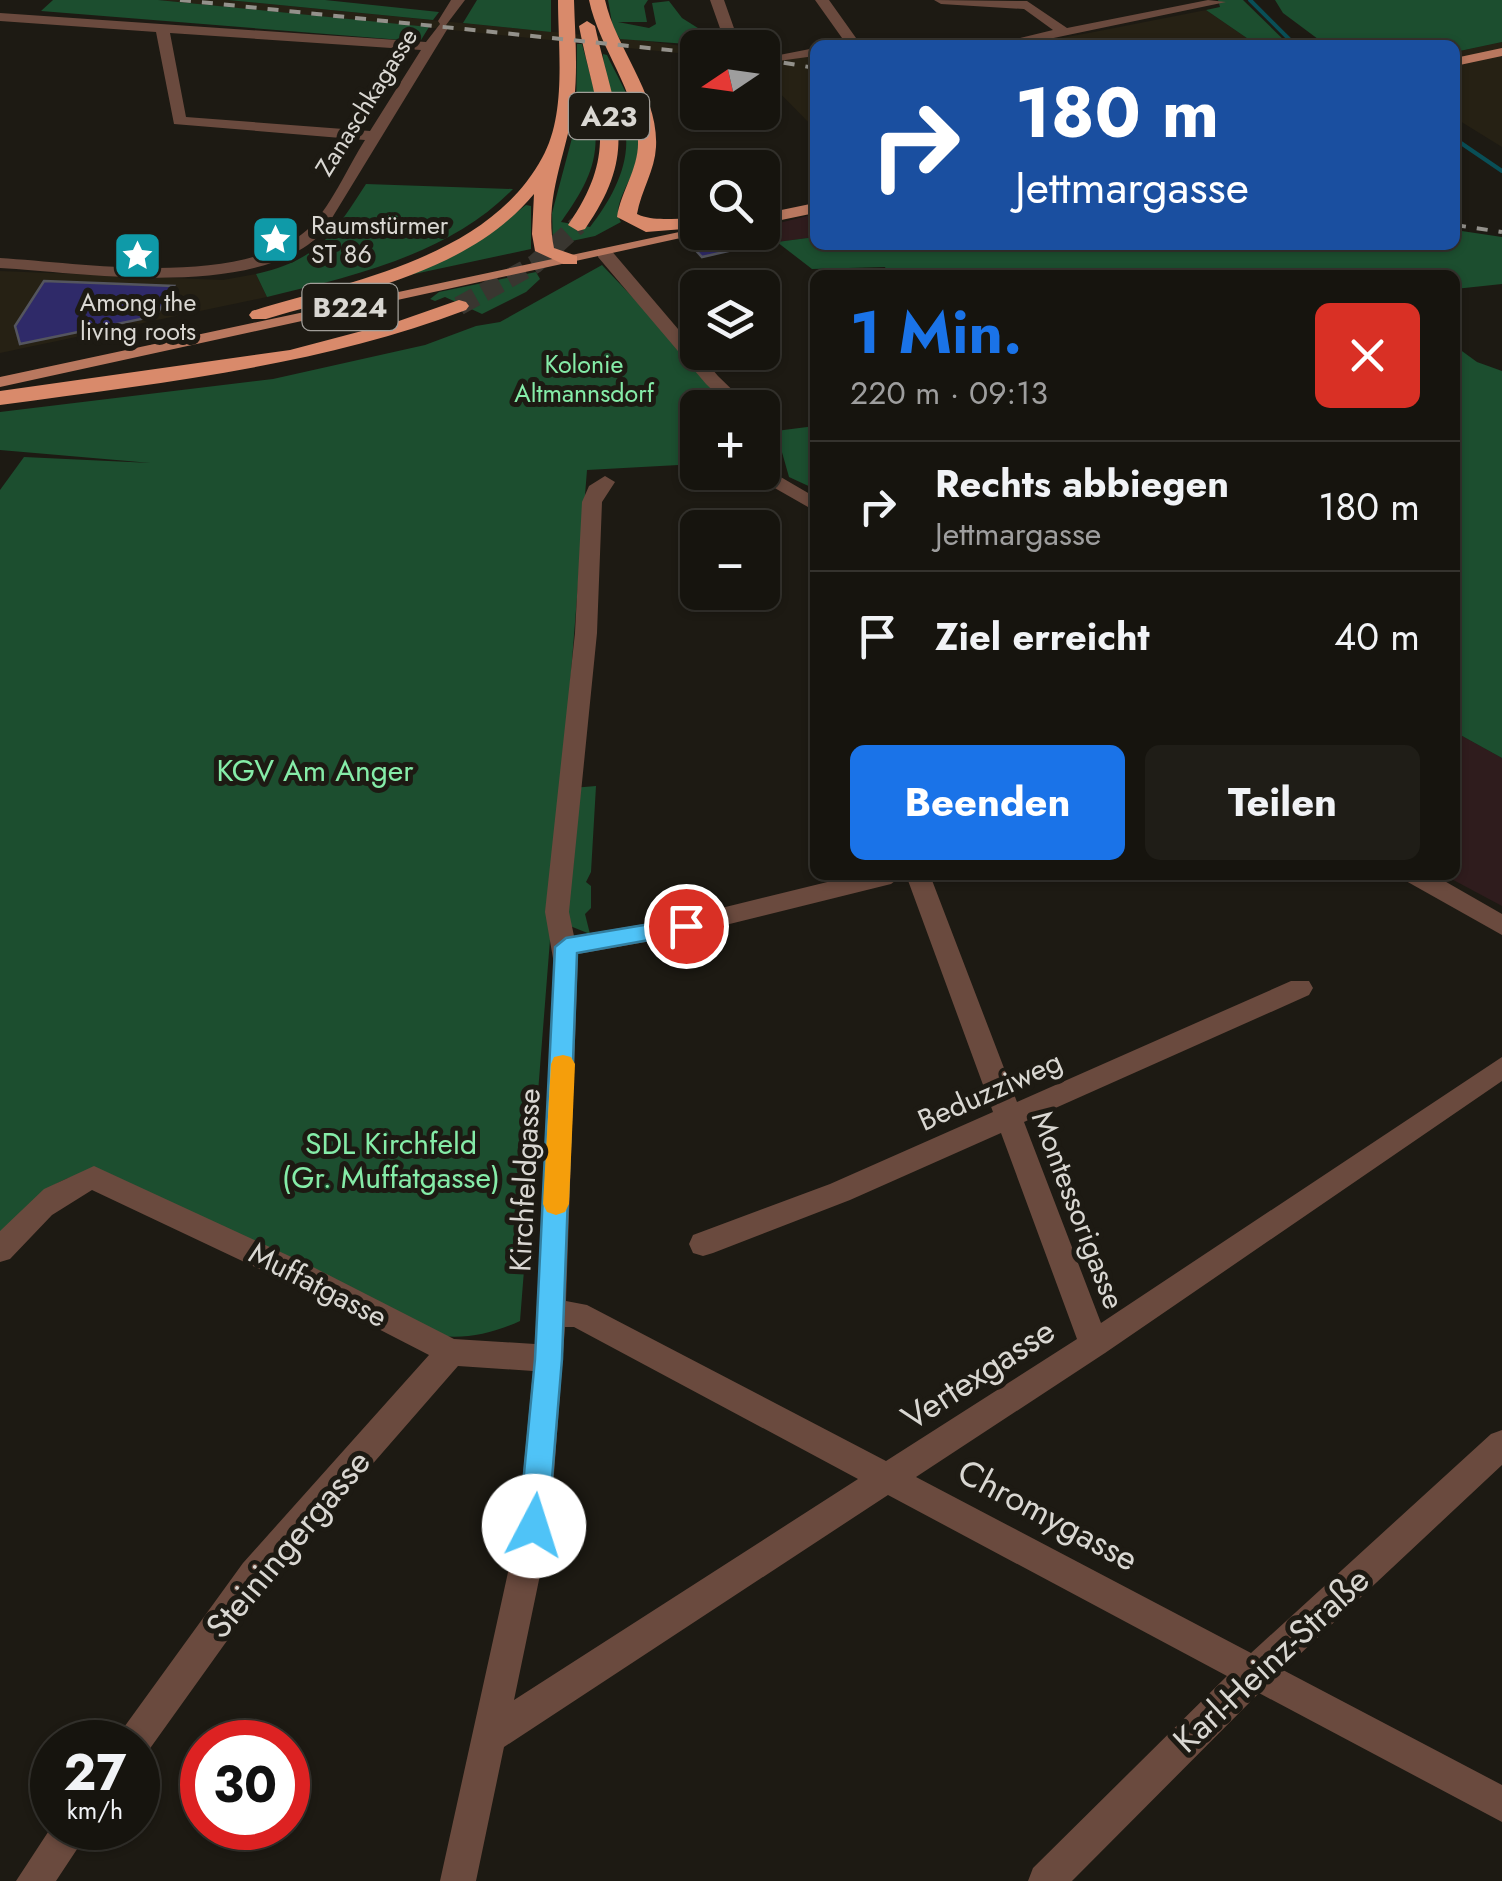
<!DOCTYPE html>
<html lang="de">
<head>
<meta charset="utf-8">
<style>
	:root { --surface:#16140e; --page:#1f1d17; --text:#f1f3f6; --muted:#9e9e9e; --line:#35332e; --accent:#1a73e8 }
	body { margin:0; font-family:Jost,sans-serif; background:var(--page); color:var(--text); height:100vh; display:flex; flex-direction:column; font-size:38px; white-space:nowrap }
	* { box-sizing:border-box; margin:0 }
	p { font-size:32px; color:var(--muted) }
	.icon { flex:none; width:55px; height:55px; fill:none; stroke:currentColor; stroke-width:2; stroke-linecap:round; stroke-linejoin:round }
	.map { position:relative; flex:1; overflow:hidden }
	.drawer { position:absolute; left:810px; top:270px; width:650px; height:610px; display:flex; flex-direction:column; background:var(--surface); border-radius:15px; box-shadow:0 2px 8px #0004,0 0 0 2px var(--line) }
	.drawer>* { flex:none }
	.top-card { position:absolute; left:810px; top:40px; width:650px; height:210px; border-radius:15px; box-shadow:0 2px 8px #0004,0 0 0 2px var(--line); background:#1a4fa0; color:#fff; overflow:hidden }
	.needle { width:65px; rotate:257deg }
	.buttons { position:absolute; left:680px; top:30px; display:grid; gap:20px }
	.buttons a { display:grid; place-items:center; width:100px; height:100px; border-radius:15px; background:var(--surface); box-shadow:0 2px 8px #0004,0 0 0 2px var(--line); font-size:50px }
	.speed { position:absolute; left:30px; top:1720px; display:flex; gap:20px; font-size:50px; font-weight:700; text-align:center }
	.speed>* { display:grid; place-content:center; width:130px; height:130px; border-radius:50%; background:var(--surface); box-shadow:0 2px 8px #0004,0 0 0 2px var(--line); line-height:1 }
	.speed small { font-size:25px; font-weight:400 }
	.speed .limit { border:15px solid #d22; background:#fff; color:#111 }
	.pin { position:absolute; display:grid; place-items:center; width:85px; height:85px; color:#fff; margin:-42px; border:5px solid #fff; border-radius:50%; box-shadow:0 2px 10px #0007 }
	.me { position:absolute; width:110px; margin:-55px; rotate:5deg; stroke-linejoin:round; filter:drop-shadow(0 0 8px #0008) }
	.turn { display:flex; align-items:center; gap:35px; height:210px; padding:0 40px; font-size:45px }
	.turn .icon { width:130px; height:130px; stroke-width:2.5 }
	.turn b { display:block; font-size:70px; line-height:85px }
	.round { display:grid; place-items:center; flex:none; width:105px; height:105px; border-radius:15px; background:var(--page) }
	.summary { display:flex; align-items:center; justify-content:space-between; height:170px; padding:0 40px }
	h1 { font-size:60px; font-weight:700; line-height:75px; color:var(--accent) }
	.action { display:flex; gap:20px; margin-top:auto; padding:20px 40px }
	.action a { flex:1; height:115px; border-radius:15px; background:var(--accent); color:#fff; font-size:40px; font-weight:700; line-height:115px; text-align:center }
	.action a+a { background:var(--page); color:var(--text) }
	ul { padding:0; list-style:none }
	li { display:flex; align-items:center; gap:30px; height:130px; padding:0 40px; border-top:2px solid var(--line) }
	li div { flex:1 }
	li b { display:block; font-size:38px }
	li em { font-style:normal }
	.map>svg:first-child { display:block }
	.built { fill:#262114 }
	.industrial { fill:#2f1c1d }
	.green { fill:#1c4e2f }
	.lines { fill:none; stroke-linecap:round; stroke-linejoin:round }
	.stream { stroke:#094f57; stroke-width:4 }
	.building { fill:#2f2a69; stroke:#54555e; stroke-width:2.5 }
	.motorway-tunnel { stroke:#393630; stroke-width:19; stroke-dasharray:19 9; stroke-linecap:butt }
	.minor { fill:#6a4a3e; fill-rule:evenodd }
	.primary { fill:#b9785f; fill-rule:evenodd }
	.motorway { fill:#d98a6b; fill-rule:evenodd }
	.rail { stroke:#93918b; stroke-width:4; stroke-dasharray:11 11; stroke-linecap:butt }
	.route { fill:#4fc3f7; stroke:#337fa1; stroke-width:2.5 }
	.slow { fill:#f59e0b }
	.labels { text-anchor:middle; stroke-width:10; stroke-linejoin:round; paint-order:stroke }
	.far-street-label { font-size:25px; fill:#d9d7d2; stroke:#1d1a13 }
	.far-poi-label { font-size:25px; fill:#d9d7d2; stroke:#1d1a13; text-anchor:start }
	.far-park-label { font-size:25px; fill:#85eca8; stroke:#1d1a13 }
	.shield { fill:#1d1a13; stroke:#a19e99; stroke-width:2.5 }
	.shield-label { font-size:28px; font-weight:bold; fill:#d9d7d2 }
	.park-label { font-size:30px; fill:#85eca8; stroke:#1d1a13 }
	.street-label { font-size:30px; fill:#d9d7d2; stroke:#1d1a13 }
	.near-street-label { font-size:35px; fill:#d9d7d2; stroke:#1d1a13 }
</style>
</head>
<body>
<div class="map">
<svg width="1502" height="1881" viewBox="0 0 1502 1881">
	<rect width="100%" height="100%" fill="#1d1a13"/>
	<path class="built" d="M158 0H228L646 41 697 48V55Z
		M1206 10 1257 45H1023L1094 32Z
		M1502 42V147L1455 118V52Z
		M815 55V129L763 76 762 57 782 60Z
		M0 271 223 280 256 274 267 297 0 353Z"/>
	<path class="industrial" d="M815 214V237L777 242 763 227Z
		M1455 732 1502 758V906L1444 875H1455Z"/>
	<path class="green" d="M53 0H158L429 27 421 40 414 41 41 11Z
		M228 0H325L439 12 433 20Z
		M477 0H551V32L463 23Z
		M608 0H648L644 6 647 22H618L649 28 656 24 652 3 669 1 682 18 728 47 620 39 613 28Z
		M1218 0H1243L1289 45H1257L1206 10 1220 7Z
		M1275 0H1502V42L1455 52V45H1326L1283 13Z
		M577 44H582L599 108 592 109C603 157 588 184 561 222L590 227C614 196 638 153 620 112 612 95 603 72 603 54L607 55C621 85 647 123 639 158 634 176 610 207 621 222L595 236 553 245 552 213 576 123Z
		M366 184 513 189C450 254 354 276 267 297L256 274C318 260 333 235 366 184Z
		M526 205 531 206V249L405 276 475 243Z
		M1455 230 1502 237V284L1455 289V275H888L885 267 812 269 777 242 815 237V245H1455Z
		M602 265 737 407 698 408 697 464 587 470 520 1321C494 1333 468 1339 440 1336L97 1172C51 1175 32 1203 0 1233V490L24 457 151 463 0 450V412L273 379 425 345 476 326 500 322Z
		M536 272 540 279 526 292 482 314 445 297 435 301 430 299 439 292Z
		M1455 346 1477 362 1502 371V758L1455 732Z
		M815 426V489L789 477 776 431Z
		M596 786 591 872 586 882 591 886V908L585 914 590 934 570 926 564 911 572 788Z"/>
	<g class="lines">
		<path class="stream" d="M1250 0 1295 45
			M1455 139 1502 171"/>
	</g>
	<path class="building" d="M730 232H776L777 240 702 257 688 242Z
		M44 281 174 286 156 316 20 344 15 326Z"/>
	<g class="lines">
		<path class="motorway-tunnel" d="M459 306 535 264 578 225"/>
		<path class="minor" d="M451 0H465L446 25 448 28 324 231C258 301 88 273 0 268V258C84 263 239 289 307 230 328 212 349 165 365 140L174 124 156 32 0 21V13L426 42 440 24 438 21ZM170 33 421 50 370 131 186 117Z
			M710 0H724L741 48H727Z
			M815 0H829L861 45H847Z
			M934 0 1027 1 1067 28 1208 0 1226 2 1020 45H992L1053 30 1024 9 941 4Z
			M815 48V56L771 62 764 58Z
			M598 249H610L718 376 751 408H731L706 384 598 257Z
			M762 421 769 422 778 442 779 476 815 497V511L759 479Z
			M605 476 615 482 602 502 597 633 569 912 574 936 685 917 856 875H903L891 884 685 935 578 954 566 1301 587 1305 886 1461 1077 1339 1001 1133 850 1200 713 1253 703 1256 693 1253 689 1244 693 1235 830 1184 993 1112 906 875H930L1017 1102 1291 981H1309L1313 988 1309 995 1024 1122 1101 1323 1502 1057V1081L1105 1353 916 1477 1251 1653 1491 1434 1502 1430V1465L1283 1670 1502 1785V1822L1259 1693 1072 1881H1028L1033 1868 1227 1676 888 1495 504 1747 476 1881H440L518 1527 533 1371 458 1366 267 1585 146 1754 138 1758V1742H117L122 1730 243 1563 429 1355 291 1284 92 1190 52 1215 10 1259 0 1262V1231L44 1189 94 1166 311 1266 454 1339 535 1344 554 964 545 912 575 633 582 502 589 486ZM565 1327H574L858 1479 514 1700 550 1527Z
			M1403 875H1434L1502 914V935L1406 881Z
			M52 1826 91 1828 56 1881H16Z"/>
		<path class="primary" d="M1502 48V56L1455 66V58Z
			M815 203V213L762 224V214Z
			M698 228V232H708L0 387V377Z"/>
		<path class="motorway" d="M558 0H574C575 34 578 68 574 102 568 151 543 198 554 248L577 256V264H563L535 251 532 234 534 194C469 272 359 291 266 319H252L249 315 252 311C350 281 488 258 542 158 567 114 558 49 558 0Z
			M589 0H605C616 49 659 95 656 147 655 170 641 191 637 214 656 223 676 216 696 220V228L646 232 617 217C621 191 639 168 638 141 637 91 599 48 589 0Z
			M587 21 595 26C614 112 641 149 585 229L578 231 568 225C622 148 595 109 579 26Z
			M459 300 466 302 469 306 466 310C315 367 159 383 0 405V391L290 350 396 322Z"/>
		<path class="rail" d="M180 0 698 53
			M762 59 815 68
			M1455 225 1502 232"/>
	</g>
	<path class="route" d="M686 918 693 921 697 926 693 932 577 953 562 1359 548 1526 544 1536 534 1541 523 1536 519 1526 535 1359 555 947 566 938Z"/>
	<path class="slow" d="M563 1055 571 1057 575 1064 569 1204 565 1212 556 1215 547 1212 543 1204 551 1064 554 1057Z"/>
	<defs>
		<symbol id="sight-square" viewBox="-11 -11 22 22"><rect x="-9" y="-9" width="18" height="18" rx="4" fill="#0f9aa8" stroke="#1d1a13"/><path d="M0-6L1.8-2.2L6-1.7L2.9 1.2L3.7 5.4L0 3.3L-3.7 5.4L-2.9 1.2L-6-1.7L-1.8-2.2Z" fill="#fff"/></symbol>
	</defs>
	<g fill-rule="evenodd">
		<use href="#sight-square" x="248" y="212" width="55" height="55"/>
		<use href="#sight-square" x="110" y="228" width="55" height="55"/>
	</g>
	<g class="labels">
		<g class="far-street-label">
			<text transform="translate(366 102) rotate(-58)" y="9">Zanaschkagasse</text>
		</g>
		<g class="far-poi-label">
			<text x="311" y="234">Raumstürmer<tspan x="311" dy="29">ST 86</tspan></text>
			<text x="138" y="311" text-anchor="middle">Among the<tspan x="138" dy="29">living roots</tspan></text>
		</g>
		<g class="far-park-label">
			<text x="584" y="373">Kolonie<tspan x="584" dy="29">Altmannsdorf</tspan></text>
		</g>
		<g class="shield">
			<rect x="569" y="93" width="80" height="46" rx="8"/>
			<rect x="302.5" y="284" width="95" height="46" rx="8"/>
		</g>
		<g class="shield-label">
			<text x="609" y="126">A23</text>
			<text x="350" y="317">B224</text>
		</g>
		<g class="park-label">
			<text x="315" y="781">KGV Am Anger</text>
			<text x="391" y="1154">SDL Kirchfeld<tspan x="391" dy="34">(Gr. Muffatgasse)</tspan></text>
		</g>
		<g class="street-label">
			<text transform="translate(990 1091) rotate(-24)" y="10">Beduzziweg</text>
			<text transform="translate(525 1180) rotate(-87)" y="10">Kirchfeldgasse</text>
			<text transform="translate(1078 1210) rotate(69)" y="10">Montessorigasse</text>
			<text transform="translate(318 1285) rotate(27)" y="10">Muffatgasse</text>
		</g>
		<g class="near-street-label">
			<text transform="translate(978 1374) rotate(-33)" y="12">Vertexgasse</text>
			<text transform="translate(1048 1515) rotate(28)" y="12">Chromygasse</text>
			<text transform="translate(288 1544) rotate(-50)" y="12">Steiningergasse</text>
			<text transform="translate(1271 1660) rotate(-43)" y="12">Karl-Heinz-Straße</text>
		</g>
	</g>
</svg>
<div class="buttons">
<a><svg class="needle" viewBox="-14 -14 28 28"><path d="M0-13l5 13h-10z" fill="#e53935"/><path d="M0 13l5-13h-10z" fill="#9e9e9e"/></svg></a>
<a><svg class="icon" aria-label="search" viewBox="0 0 24 24"><circle cx="10" cy="10" r="6"/><path d="M15 15l6 6"/></svg></a>
<a><svg class="icon" aria-label="layers" viewBox="0 0 24 24"><path d="M12 4l9 5-9 5-9-5zM3 14l9 5 9-5"/></svg></a>
<a>+</a>
<a>−</a>
</div>
<div class="speed"><div>27<small>km/h</small></div><div class="limit">30</div></div>
<div class="pin" style="left:686px;top:926px;background:#d93025"><svg class="icon" aria-label="arrive" viewBox="0 0 24 24"><path d="M6 21V4h12l-3 4 3 4H6"/></svg></div>
<svg class="me" style="left:534px;top:1526px" viewBox="-20 -20 40 40"><circle r="19" fill="#fff"/><path d="M0-13L10 11 0 6-10 11z" fill="#4fc3f7"/></svg>
<div class="top-card">
<div class="turn"><svg class="icon" aria-label="right" viewBox="0 0 24 24"><path d="M7 20v-9h11M14 6l5 5-5 5"/></svg><div><b>180 m</b>Jettmargasse</div></div>
</div>
<section class="drawer">
<div class="summary"><div><h1>1 Min.</h1><p>220 m · 09:13</p></div><a class="round" style="background:#d93025;color:#fff"><svg class="icon" aria-label="close" viewBox="0 0 24 24"><path d="M6 6l12 12M18 6L6 18"/></svg></a></div>
<ul>
<li><svg class="icon" aria-label="right" viewBox="0 0 24 24"><path d="M7 20v-9h11M14 6l5 5-5 5"/></svg><div><b>Rechts abbiegen</b><p>Jettmargasse</p></div><em>180 m</em></li>
<li><svg class="icon" aria-label="arrive" viewBox="0 0 24 24"><path d="M6 21V4h12l-3 4 3 4H6"/></svg><div><b>Ziel erreicht</b></div><em>40 m</em></li>
</ul>
<div class="action"><a>Beenden</a><a>Teilen</a></div>
</section>
</div>
</body>
</html>
